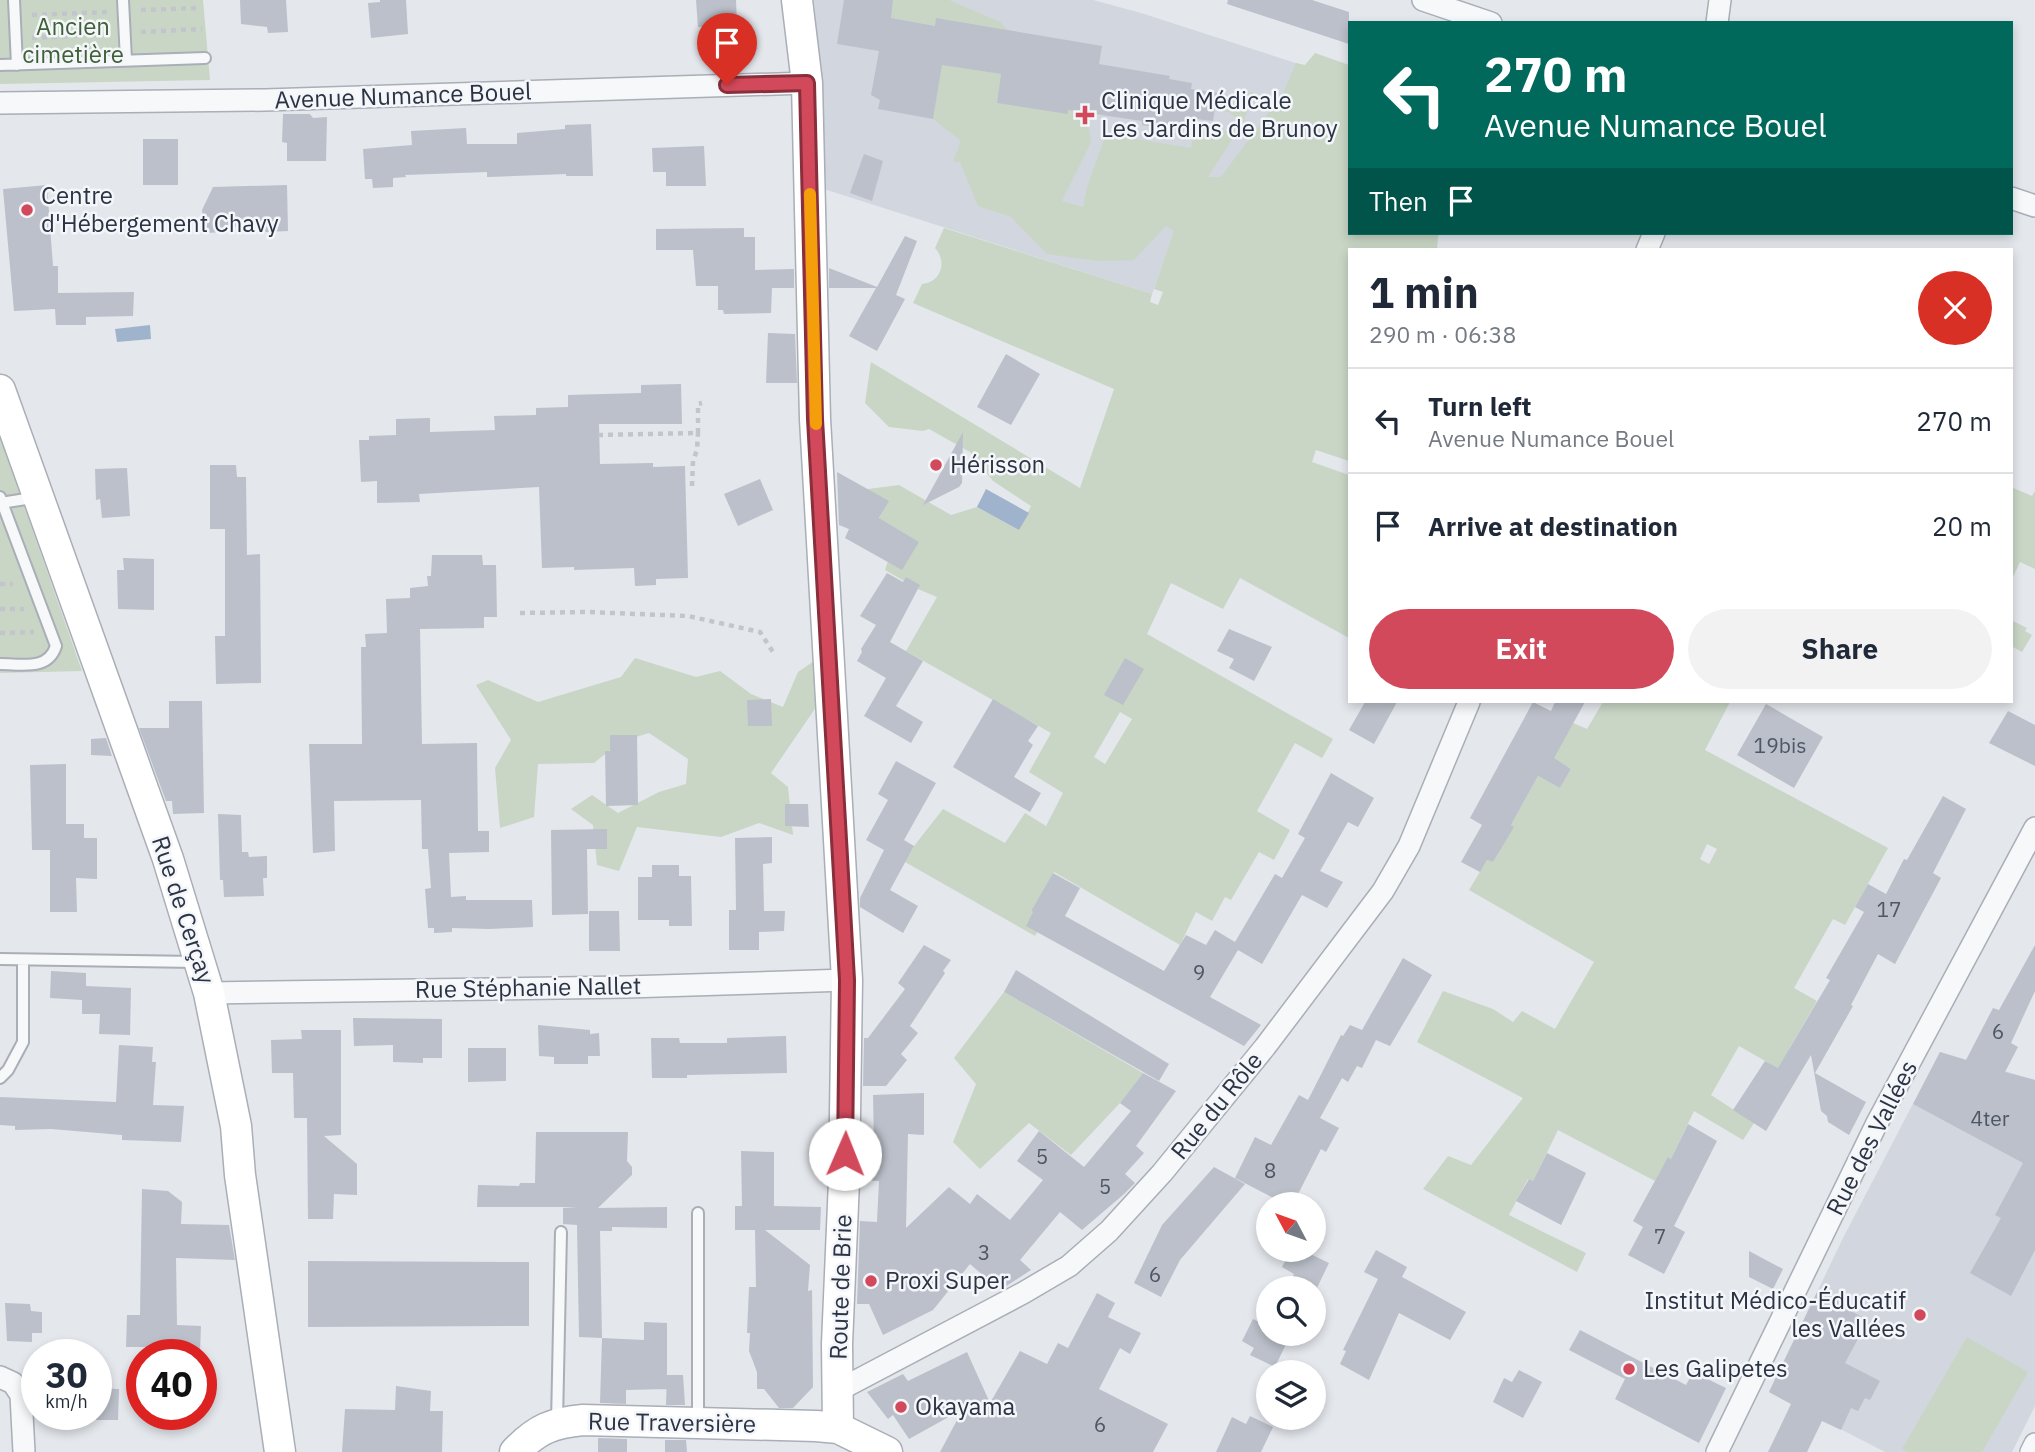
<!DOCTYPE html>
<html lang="en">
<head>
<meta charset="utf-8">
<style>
	:root { --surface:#fff; --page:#f2f2f3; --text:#1f2937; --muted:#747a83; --line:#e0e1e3; --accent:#d1495b }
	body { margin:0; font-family:"IBM Plex Sans",sans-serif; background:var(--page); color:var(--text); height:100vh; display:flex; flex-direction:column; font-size:26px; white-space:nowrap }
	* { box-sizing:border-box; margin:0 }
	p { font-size:23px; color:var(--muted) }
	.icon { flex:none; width:38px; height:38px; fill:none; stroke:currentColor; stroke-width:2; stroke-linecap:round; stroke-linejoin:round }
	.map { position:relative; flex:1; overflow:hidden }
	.sheet { position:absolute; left:1348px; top:248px; width:665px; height:455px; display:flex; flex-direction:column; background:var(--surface); border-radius:0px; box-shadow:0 4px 10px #0003 }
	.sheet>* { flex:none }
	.top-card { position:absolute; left:1348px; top:21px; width:665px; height:214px; border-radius:0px; box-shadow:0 4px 10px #0003; background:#00695c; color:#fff; overflow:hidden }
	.needle { width:46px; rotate:311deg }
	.fabs { position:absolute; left:1256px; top:1192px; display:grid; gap:14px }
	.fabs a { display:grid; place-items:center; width:70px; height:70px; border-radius:50%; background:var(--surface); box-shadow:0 4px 10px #0003; font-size:35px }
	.speed { position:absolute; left:21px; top:1339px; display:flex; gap:14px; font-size:35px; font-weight:700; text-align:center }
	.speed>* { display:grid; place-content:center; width:91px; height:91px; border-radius:50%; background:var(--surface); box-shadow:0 4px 10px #0003; line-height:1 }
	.speed small { font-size:18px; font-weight:400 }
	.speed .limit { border:10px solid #d22; background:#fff; color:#111 }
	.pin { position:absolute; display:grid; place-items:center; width:60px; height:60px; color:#fff; margin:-72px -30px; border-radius:50% 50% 50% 0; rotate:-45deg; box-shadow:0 0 7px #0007 }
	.pin .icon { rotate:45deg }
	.me { position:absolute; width:77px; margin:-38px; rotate:1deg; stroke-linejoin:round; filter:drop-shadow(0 0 5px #0008) }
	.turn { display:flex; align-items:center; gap:24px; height:147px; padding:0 21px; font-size:32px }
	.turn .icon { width:91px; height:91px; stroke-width:2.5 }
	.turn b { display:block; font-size:49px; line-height:60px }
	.then { display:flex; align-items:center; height:66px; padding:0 21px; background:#0003; gap:14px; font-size:26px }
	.round { display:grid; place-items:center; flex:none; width:74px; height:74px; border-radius:37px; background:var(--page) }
	.overview { display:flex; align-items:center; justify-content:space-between; height:119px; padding:0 21px }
	h1 { font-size:42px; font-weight:700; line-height:52px }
	.button { display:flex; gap:14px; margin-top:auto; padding:14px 21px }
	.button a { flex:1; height:80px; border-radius:42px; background:var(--accent); color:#fff; font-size:28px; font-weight:700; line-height:80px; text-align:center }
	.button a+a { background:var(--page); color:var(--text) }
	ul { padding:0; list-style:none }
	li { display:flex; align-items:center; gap:21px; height:105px; padding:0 21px; border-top:2px solid var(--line) }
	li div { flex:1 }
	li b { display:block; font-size:26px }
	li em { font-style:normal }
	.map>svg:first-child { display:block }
	.built { fill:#d2d6de }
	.green { fill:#c9d6c5; fill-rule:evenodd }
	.water { fill:#9fb4cc }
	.building { fill:#bbc0ca }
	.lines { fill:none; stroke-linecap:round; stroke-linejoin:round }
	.lane-casing { stroke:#a9aeb7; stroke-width:14 }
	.street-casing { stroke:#a9aeb7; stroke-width:24 }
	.secondary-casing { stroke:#a9aeb7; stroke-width:33 }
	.path { stroke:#c2c5cb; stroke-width:4.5; stroke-dasharray:5 5; stroke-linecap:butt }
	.lane { stroke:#f7f8fa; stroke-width:10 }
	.street { stroke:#f7f8fa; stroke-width:21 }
	.secondary { stroke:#fff; stroke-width:30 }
	.route-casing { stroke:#882f3b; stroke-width:18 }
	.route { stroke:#d1495b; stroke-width:12 }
	.slow { stroke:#f59e0b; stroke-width:12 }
	.poi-dot { fill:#d1495b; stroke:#f4f6f9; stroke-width:2.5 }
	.labels { text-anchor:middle; stroke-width:5; stroke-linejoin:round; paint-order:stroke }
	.number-label { font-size:21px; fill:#4f5766 }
	.park-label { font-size:24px; fill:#3f6138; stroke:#f4f6f9 }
	.street-label { font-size:24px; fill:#2b3445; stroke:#f4f6f9 }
	.poi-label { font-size:24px; fill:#2b3445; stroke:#f4f6f9; text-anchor:start }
</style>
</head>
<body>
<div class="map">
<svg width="2035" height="1452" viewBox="0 0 2035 1452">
	<rect width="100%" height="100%" fill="#e4e7ec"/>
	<path class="built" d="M814 0H1093L1141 13 1305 66 1349 233V250L1179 219 1152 294 824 189 821 83Z
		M1940 1052 2035 1080V1406L2012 1452H1885L1769 1392 1843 1238Z"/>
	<path class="green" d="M0 0H203L210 80 0 84Z
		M893 0H949L1000 22 1008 30 937 18 935 26 891 18Z
		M1315 53 1349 65V233H1441L1438 236 1437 250H1349V461L1316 450 1312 462 1349 475V638L1240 578 1223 609 1171 583 1147 634 1333 739 1322 758 1295 743 1257 811 1290 830 1274 860 1259 852 1231 900 1225 897 1212 921 1196 912 1180 945 1054 872 1031 911 1045 918 1035 936 905 862 914 846 943 809 1005 843 1025 813 1046 826 1063 793 1029 772 1051 733 906 651 937 597 918 589 885 570 891 552 879 519 886 505 866 493 868 489 899 485 951 515 977 507 1019 530 1031 506 993 481 970 452 929 429 923 431 889 427 865 403 871 362 1080 488 1114 389 913 303 922 284C942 282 947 261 935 248L944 228 1152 294 1150 302 1158 305 1163 292 1154 289 1174 231 1166 226 1134 260 1098 261 1047 254 1011 217 978 206 960 162H953L961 141 933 119 942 65 1001 74 997 103 1068 113 1072 86 1094 90 1089 129 1091 142 1062 201 1083 207 1087 187 1106 134 1191 148 1194 130 1208 127 1223 132 1234 127 1236 118 1229 112 1219 111 1222 96 1254 92 1244 121 1208 177H1221L1283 93 1296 63 1305 65ZM1120 712 1132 719 1105 764 1094 757Z
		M0 437 82 671 0 673Z
		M2011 487 2032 496 2035 491V569L2020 562 2011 581Z
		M2011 620 2027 628 2025 631 2032 635 2022 652 2011 646Z
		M635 658 696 677 720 671 751 694 783 707 798 672 814 661 823 697 771 773 788 787 793 835 759 823 721 837 637 827 619 871 597 865 593 825 571 809 592 795 618 813 659 792 686 784 688 759 649 733 620 742 594 763 538 764 534 817 500 828 495 768 511 740 476 685 488 680 538 702 621 677Z
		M1603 702H1730L1705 750 1888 848 1845 925 1833 919 1794 988 1817 1001 1788 1051 1795 1078 1739 1046 1711 1095 1754 1123 1743 1140 1694 1111 1671 1159 1668 1158 1655 1181 1558 1130 1533 1181 1528 1179 1509 1215 1586 1253 1577 1272 1423 1189 1448 1156 1471 1165 1523 1098 1417 1042 1443 991 1493 1009 1513 1022 1522 1011 1555 1029 1594 962 1469 890 1487 860 1493 862 1513 827 1511 825 1538 776 1560 788 1571 769 1549 756 1573 723 1587 729ZM1707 844 1717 849 1709 864 1700 859Z
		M1004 992 1143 1073 1120 1103 1071 1155 1029 1123 980 1169 953 1142 976 1084 954 1058Z
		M1967 1337 2028 1372 1982 1452H1907L1902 1449Z"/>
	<path class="water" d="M150 325 151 339 117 342 115 329Z
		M986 489 1029 513 1019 530 977 507Z"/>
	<path class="building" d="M240 0H286L288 32 268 33 267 27 241 24Z
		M380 0H406L408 34 371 38 368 3 380 2Z
		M696 0H736L737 25 698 27Z
		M844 0H893L891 18 935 26 936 18 1102 46 1099 64 1170 76 1169 79 1192 83 1191 89 1217 93 1213 121 1196 119 1194 130 1175 127V131L1142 125V121L1068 110V114L997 103 1001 74 942 65 933 119 878 109 880 100 871 95 879 51 837 44Z
		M1228 0H1312L1349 12V44L1227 4Z
		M283 114H310L313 118 327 117 326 161H287V143L282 142Z
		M591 124 593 176H566V174L487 177V172L405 175 406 177 393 178V187L373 188 372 179H365L363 149 412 145 411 131 466 128 467 144H517V133L565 129V125Z
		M143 139H178V185H143Z
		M704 146 706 186H666V172H653L652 148Z
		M864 154 883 161 872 201 850 193Z
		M47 185 53 266H58V293L134 292 133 316 86 317V325H56L55 309 14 311 3 189Z
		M287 185 288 231 266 232 259 226 231 227 227 232 204 233 202 210 213 187Z
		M744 228V237H755V270L794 269V288H772L771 313 724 314 723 310H718V286H696L693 250H656V229Z
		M905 236 917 241 896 295 905 299 877 351 849 336 876 288H829V268L877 287Z
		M768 333 795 334 797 383H766Z
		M1006 354 1040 374 1011 425 977 407Z
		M681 384 682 424H599L600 464 653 463V467L685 466 688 578 656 579V585L635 586 634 568 574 570V567L542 568 539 487 419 494 420 502 377 503V481L361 482 359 440H369V436L396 435V419L430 418V432L495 430 494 416 536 415V408L568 407V395L641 393V385Z
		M963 432 962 483 959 487 923 505Z
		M210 465H236L237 477H246L247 555 260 554 261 683 216 684 215 636H225V529H210Z
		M127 468 130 516 102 518 100 499 96 500 95 469Z
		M837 472 889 501 879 518 919 542 902 570 845 538 849 529 839 525Z
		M760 479 773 510 738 526 724 494Z
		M432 555H482L483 565H496L497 617H484V628L420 629 422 744 477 743 478 831H489V852L449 853 451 897 466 896V900H532L533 927 490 929 452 928V932L434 933V928H428L425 889 431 888 428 849H422L421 800 334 801 335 851 313 853 309 744H362L361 647H366L365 634 387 633 386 599 410 598V588L428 586 427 576H431Z
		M123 558 154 559V610L118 609 117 570H124Z
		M887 573 903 582 906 577 920 585 890 642 923 661 896 706 923 722 911 743 864 716 886 678 857 661 862 652 861 649 876 625 860 616Z
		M1229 629 1272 647 1254 681 1229 668 1234 659 1217 651Z
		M1125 658 1144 669 1123 705 1104 695Z
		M771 699 772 726H748L747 700Z
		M993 699 1038 726 1028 741 1033 745 1014 777 1041 793 1030 812 953 767Z
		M169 701H202L204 813 173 814 172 801H166L139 728H169Z
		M1365 702H1397L1374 744 1349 730Z
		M1533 702 1551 711 1555 702H1585L1554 758 1571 769 1560 788 1538 776 1511 825 1514 827 1493 862 1487 860 1480 872 1461 862 1482 825 1470 818Z
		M1766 704 1823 737 1794 788 1737 755Z
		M2008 711 2035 725V766L1989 743Z
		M610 735H637L638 805 606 806 605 751H610Z
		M106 738 112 756 91 755V739Z
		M896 761 936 783 904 840 914 846 890 890 918 906 903 933 860 907V898L884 850 866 840 888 800 878 794Z
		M66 764V824H84V838H97V879L76 878 77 912H50V850H32L30 765Z
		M1331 773 1374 798 1358 827 1348 822 1320 871 1343 882 1327 908 1302 895 1262 964 1238 950 1210 997 1261 1025 1244 1046 1026 926 1033 912 1031 911 1053 873 1080 888 1065 916 1164 971 1186 935 1206 945 1215 930 1235 942 1275 874 1282 878 1305 838 1298 834Z
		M1943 796 1966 809 1933 873 1941 878 1895 964 1878 954 1851 1005 1853 1006 1815 1073 1866 1102 1849 1135 1828 1122 1827 1116 1821 1111 1811 1055 1766 1131 1733 1110 1765 1061 1778 1068 1830 980 1826 978 1864 912 1855 907 1868 884 1886 894 1904 859 1907 860Z
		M785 804H808L809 827 785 826Z
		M218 814 241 815 242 852H248L249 857 267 856V878H263L264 896 224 897 223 880H220Z
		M607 829V849H587L588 914 552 915 551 830Z
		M772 837V863L763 864 764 911H785L784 931 759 932V950H729V910H736L735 838Z
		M652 865H679V876H691L692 926H669V920H638V877H652Z
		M589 911H619L620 951H589Z
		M924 945 951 960 943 971 945 973 910 1026 918 1033 901 1054 907 1060 886 1086H863L864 1038H868L905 989 898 983Z
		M2035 945V991L2011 1043 2018 1047 2005 1072 2035 1080V1250L2011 1296 1970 1273 2001 1218 1995 1215 2023 1163 1913 1104 1940 1052 1966 1060 1993 1008 1999 1010Z
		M1403 958 1432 975 1390 1046 1376 1040 1362 1068 1357 1066 1348 1082 1342 1078 1320 1118 1339 1128 1326 1152 1321 1149 1293 1204H1285L1235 1178 1255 1137 1271 1145 1299 1095 1308 1100 1341 1035 1343 1036 1350 1025 1362 1030Z
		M1016 970 1169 1064 1159 1081 1004 992Z
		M51 971 86 973V986L131 988 130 1035 99 1034 100 1014H82V1000L50 998Z
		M353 1018 442 1019V1058H423V1063L393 1062V1045L354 1046Z
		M538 1025 590 1030V1034L599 1033 600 1056H588V1064H554V1057L539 1056Z
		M301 1030H341V1135L324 1136 357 1164V1195L334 1194 333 1219H308L307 1118H294L293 1073H272L271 1040 302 1039Z
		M786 1036 787 1073 687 1075V1078H652L651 1038H679L680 1043H727V1038Z
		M119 1045 153 1047 152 1062H156L153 1105 184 1106 181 1142 122 1140V1135L51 1129 15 1130V1126L0 1125V1097L116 1102Z
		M468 1048H506V1081L468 1082Z
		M1143 1073 1176 1091 1136 1146 1144 1153 1125 1174 1135 1183 1124 1194 1082 1230 1060 1212 1020 1260 1031 1270 1000 1290 970 1264 933 1310 883 1335 869 1304H857L860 1221 877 1222 879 1181 862 1180V1143L874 1145 873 1095 924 1093V1135L908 1134 906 1228 949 1187 970 1204 977 1194 1010 1220 1043 1180 1017 1161 1039 1131 1084 1167 1131 1111 1120 1103Z
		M1688 1124 1717 1141 1674 1226 1685 1232 1664 1274 1628 1255 1643 1227 1633 1221 1668 1157 1671 1159Z
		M536 1132H628L627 1161 632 1167V1175L598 1208 667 1207V1228L612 1227V1231H600L602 1338 579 1337 577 1225 563 1224V1208L577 1207H477L478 1185 519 1186 520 1183H535Z
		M741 1151 774 1152V1206L821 1207 820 1230H765L810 1265 808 1291 812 1290 813 1387 793 1408H779L764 1389H757V1372L749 1351 750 1333H747L749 1287H756L755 1230H735V1206H742Z
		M1547 1153 1586 1173 1561 1225 1516 1201 1529 1179 1533 1181Z
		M1214 1167 1245 1184 1180 1260 1161 1297 1134 1283 1162 1225Z
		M142 1189 168 1191 182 1202 181 1224 229 1225 235 1260 176 1258 177 1325 201 1326 200 1353 163 1354V1347H126L127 1315H140Z
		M1291 1250H1302L1329 1263 1315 1292 1314 1288H1306L1291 1281 1294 1274 1282 1267Z
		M1376 1250 1407 1267 1402 1277 1466 1312 1450 1340 1399 1313 1369 1380 1340 1364 1346 1351 1343 1350 1378 1279 1364 1272Z
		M1749 1251 1783 1269 1773 1289 1749 1277Z
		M308 1261 529 1262V1326L308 1327Z
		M1818 1290 1842 1302 1841 1306 1868 1320 1845 1363 1880 1381 1870 1400 1865 1398 1858 1411 1851 1408 1841 1430 1822 1421 1807 1452H1768L1791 1404 1769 1392Z
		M1097 1293 1115 1303 1108 1317 1141 1333 1130 1354 1120 1348 1099 1389 1168 1424 1153 1452H940L963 1409 909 1439 893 1415 888 1419 867 1392 903 1374 908 1381 967 1352 990 1403 1020 1351 1047 1364 1058 1343 1068 1348Z
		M5 1303 30 1304 31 1311 42 1312V1333H32V1342L7 1341Z
		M1253 1319 1269 1327V1334H1281L1289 1338 1275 1367 1250 1355 1254 1348 1242 1341Z
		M644 1322 667 1323V1389L626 1390V1404L600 1403 602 1338 644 1340Z
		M1580 1330 1686 1385 1693 1372 1726 1388 1699 1443 1615 1399 1625 1379 1569 1350Z
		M1519 1370 1542 1382 1523 1418 1493 1402 1504 1378 1512 1382Z
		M667 1375H683L685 1405H666Z
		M396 1386 431 1391 430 1411H443L442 1452H342L345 1409 395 1410Z
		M96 1388 119 1389 118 1420H96Z
		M1250 1416 1273 1427 1261 1452H1216L1232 1417 1246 1424Z
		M598 1438 627 1439V1452H598Z
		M665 1440H686L687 1452H665Z"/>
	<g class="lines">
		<defs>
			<path id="lane" d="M14 0 17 65
				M123 0 126 60
				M0 65 205 58
				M0 497 56 646C48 671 22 664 0 664
				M0 503 26 499
				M0 959 197 962
				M0 1078 8 1070 23 1042V960
				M698 1420V1213
				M557 1422 561 1232"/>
			<path id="street" d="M1423 0 1491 23
				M1717 23 1720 0
				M0 103 265 100 807 83
				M2011 198 2035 206
				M1647 250 1654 233
				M209 993 627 987 847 980
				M0 1377 13 1383 21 1395 24 1452
				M839 1390 1023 1293 1069 1266 1109 1231 1162 1173 1265 1047 1383 891 1409 846 1469 702
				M1717 1452 1876 1125 2035 828
				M2031 1452 2035 1444"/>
			<path id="secondary" d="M797 0 807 83 815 419 847 980 844 1181 837 1344 838 1428
				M0 390 168 859 209 993 236 1126 240 1175 280 1452
				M515 1452C537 1429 552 1423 583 1420L816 1426 838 1428 887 1452"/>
		</defs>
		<use href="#lane" class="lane-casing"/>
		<use href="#street" class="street-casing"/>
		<use href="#secondary" class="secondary-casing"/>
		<path class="path" d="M141 10 199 8
			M32 15 108 12
			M141 32 202 29
			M32 38 107 34
			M598 435 698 433V404L702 403
			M692 486 693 461 697 450 698 433
			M0 584H13
			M0 609H24
			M520 613 588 612 688 616 760 632 773 652
			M0 633 34 632"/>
		<use href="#lane" class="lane"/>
		<use href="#street" class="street"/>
		<use href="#secondary" class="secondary"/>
	</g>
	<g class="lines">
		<defs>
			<path id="route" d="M727 85 807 83 815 419 847 980 845 1154"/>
		</defs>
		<use href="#route" class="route-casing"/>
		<use href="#route" class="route"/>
		<path class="slow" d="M810 194 816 424"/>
	</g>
	<g class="poi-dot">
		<path d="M1081.5 104.5h7v7h7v7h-7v7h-7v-7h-7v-7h7z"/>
		<circle cx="27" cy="210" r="7"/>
		<circle cx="936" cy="465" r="7"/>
		<circle cx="871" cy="1281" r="7"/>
		<circle cx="1920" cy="1315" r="7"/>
		<circle cx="1629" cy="1369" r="7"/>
		<circle cx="901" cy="1407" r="7"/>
	</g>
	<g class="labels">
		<g class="number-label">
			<text x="1780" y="753">19bis</text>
			<text x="1889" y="917">17</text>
			<text x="1199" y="980">9</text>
			<text x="1998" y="1039">6</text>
			<text x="1990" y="1126">4ter</text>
			<text x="1042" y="1164">5</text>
			<text x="1270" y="1178">8</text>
			<text x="1105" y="1194">5</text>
			<text x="1660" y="1244">7</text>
			<text x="984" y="1260">3</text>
			<text x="1155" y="1282">6</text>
			<text x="1100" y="1432">6</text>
		</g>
		<g class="park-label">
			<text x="73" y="35">Ancien<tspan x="73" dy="28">cimetière</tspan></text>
		</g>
		<g class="street-label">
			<text transform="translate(403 96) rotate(-2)" y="8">Avenue Numance Bouel</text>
			<text transform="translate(183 910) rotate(72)" y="8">Rue de Cerçay</text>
			<text transform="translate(528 988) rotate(-1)" y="8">Rue Stéphanie Nallet</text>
			<text transform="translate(1217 1106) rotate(-51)" y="8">Rue du Rôle</text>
			<text transform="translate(1872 1138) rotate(-63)" y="8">Rue des Vallées</text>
			<text transform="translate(841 1287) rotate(-88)" y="8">Route de Brie</text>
			<text transform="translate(672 1423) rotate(1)" y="8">Rue Traversière</text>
		</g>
		<g class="poi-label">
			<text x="1101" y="109">Clinique Médicale<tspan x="1101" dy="28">Les Jardins de Brunoy</tspan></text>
			<text x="41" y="204">Centre<tspan x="41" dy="28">d'Hébergement Chavy</tspan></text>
			<text x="950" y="473">Hérisson</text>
			<text x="885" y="1289">Proxi Super</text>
			<text x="1906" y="1309" text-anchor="end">Institut Médico-Éducatif<tspan x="1906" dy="28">les Vallées</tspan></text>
			<text x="1643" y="1377">Les Galipetes</text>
			<text x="915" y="1415">Okayama</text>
		</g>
	</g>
</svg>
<div class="fabs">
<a><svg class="needle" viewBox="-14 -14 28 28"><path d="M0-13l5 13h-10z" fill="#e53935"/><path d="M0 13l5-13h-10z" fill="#747a83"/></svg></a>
<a><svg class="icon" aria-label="search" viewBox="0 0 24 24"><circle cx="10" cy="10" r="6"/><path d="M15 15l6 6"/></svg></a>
<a><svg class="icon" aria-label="layers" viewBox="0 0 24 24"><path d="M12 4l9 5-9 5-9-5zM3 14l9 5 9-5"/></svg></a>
</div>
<div class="speed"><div>30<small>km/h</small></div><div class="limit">40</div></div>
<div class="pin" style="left:727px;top:85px;background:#d93025"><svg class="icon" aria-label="arrive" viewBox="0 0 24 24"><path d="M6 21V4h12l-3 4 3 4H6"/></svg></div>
<svg class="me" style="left:845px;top:1154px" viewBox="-20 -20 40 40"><circle r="19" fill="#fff"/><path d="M0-13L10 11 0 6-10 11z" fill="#d1495b"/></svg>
<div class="top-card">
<div class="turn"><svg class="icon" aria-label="left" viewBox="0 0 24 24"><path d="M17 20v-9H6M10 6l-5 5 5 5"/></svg><div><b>270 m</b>Avenue Numance Bouel</div></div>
<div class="then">Then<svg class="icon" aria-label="arrive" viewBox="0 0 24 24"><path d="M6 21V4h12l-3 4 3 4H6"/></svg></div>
</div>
<section class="sheet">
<div class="overview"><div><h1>1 min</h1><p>290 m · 06:38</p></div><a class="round" style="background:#d93025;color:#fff"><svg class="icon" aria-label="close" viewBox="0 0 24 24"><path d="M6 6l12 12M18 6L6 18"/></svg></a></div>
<ul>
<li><svg class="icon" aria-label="left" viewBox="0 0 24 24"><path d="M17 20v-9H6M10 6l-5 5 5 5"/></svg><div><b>Turn left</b><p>Avenue Numance Bouel</p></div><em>270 m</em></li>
<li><svg class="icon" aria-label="arrive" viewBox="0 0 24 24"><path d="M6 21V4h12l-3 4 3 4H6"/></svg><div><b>Arrive at destination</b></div><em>20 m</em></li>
</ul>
<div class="button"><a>Exit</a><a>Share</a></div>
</section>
</div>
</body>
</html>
